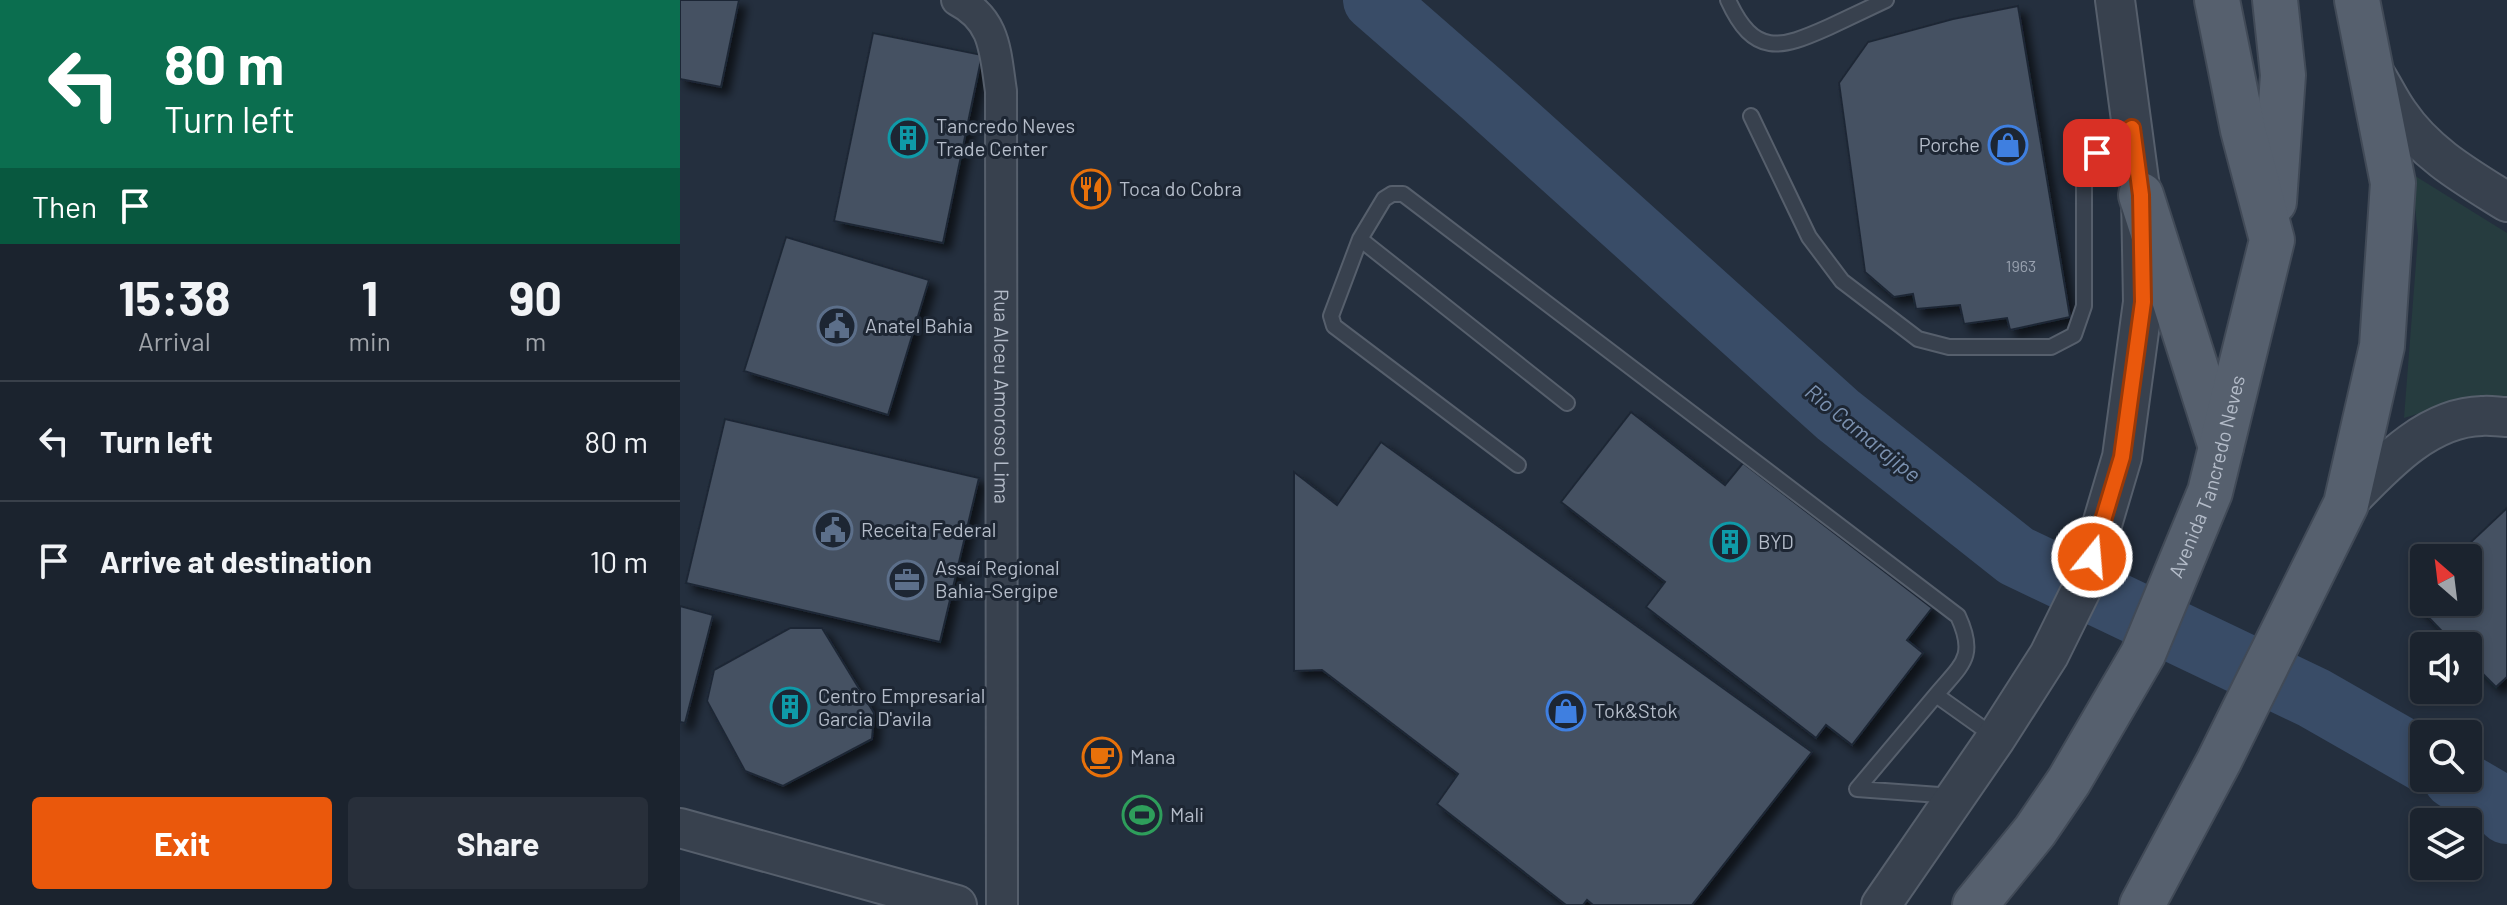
<!DOCTYPE html>
<html lang="en">
<head>
<meta charset="utf-8">
<style>
	:root { --surface:#1b232e; --page:#282f3a; --text:#f1f3f6; --muted:#a0a4aa; --line:#39404a; --accent:#ea580c }
	body { margin:0; font-family:Barlow,sans-serif; background:var(--page); color:var(--text); height:100vh; display:flex; flex-direction:column; font-size:30px; white-space:nowrap }
	* { box-sizing:border-box; margin:0 }
	p { font-size:26px; color:var(--muted) }
	.icon { flex:none; width:44px; height:44px; fill:none; stroke:currentColor; stroke-width:2; stroke-linecap:round; stroke-linejoin:round }
	.map { position:relative; flex:1; overflow:hidden }
	.side { display:flex; flex-direction:column; background:var(--surface); width:680px }
	.side>* { flex:none }
	.hud { background:#0b6e4f; color:#fff; overflow:hidden }
	.needle { width:52px; rotate:332deg }
	.fabs { position:absolute; left:1730px; top:544px; display:grid; gap:16px }
	.fabs a { display:grid; place-items:center; width:72px; height:72px; border-radius:8px; background:var(--surface); box-shadow:0 4px 12px #0003,0 0 0 2px var(--line); font-size:40px }
	.pin { position:absolute; display:grid; place-items:center; width:68px; height:68px; color:#fff; margin:-34px; border-radius:16px; box-shadow:0 4px 12px #0006 }
	.me { position:absolute; width:88px; margin:-44px; rotate:17deg; stroke-linejoin:round; filter:drop-shadow(0 0 6px #0008) }
	.turn { display:flex; align-items:center; gap:28px; height:168px; padding:0 32px; font-size:36px }
	.turn .icon { width:104px; height:104px; stroke-width:2.5 }
	.turn b { display:block; font-size:56px; line-height:68px }
	.then { display:flex; align-items:center; height:76px; padding:0 32px; background:#0003; gap:16px; font-size:30px }
	.eta { display:flex; justify-content:space-evenly; align-items:center; height:136px; text-align:center }
	.eta b { font-size:48px; font-weight:700; line-height:56px }
	.primary-button { display:flex; gap:16px; margin-top:auto; padding:16px 32px }
	.primary-button a { flex:1; height:92px; border-radius:8px; background:var(--accent); color:#fff; font-size:32px; font-weight:700; line-height:92px; text-align:center }
	.primary-button a+a { background:var(--page); color:var(--text) }
	ul { padding:0; list-style:none }
	li { display:flex; align-items:center; gap:24px; height:120px; padding:0 32px; border-top:2px solid var(--line) }
	li div { flex:1 }
	li b { display:block; font-size:30px }
	li em { font-style:normal }
	main { display:flex; flex:1; min-height:0 }
	.map>svg:first-child { display:block }
	.green { fill:#263c3f }
	.lines { fill:none; stroke-linecap:round; stroke-linejoin:round }
	.river { stroke:#394c67; stroke-width:62 }
	.building { fill:#455162; stroke:#1f2835; stroke-width:2; filter:url(#shadow) }
	.service-casing { stroke:#565f6c; stroke-width:18 }
	.minor-casing { stroke:#565f6c; stroke-width:34 }
	.tertiary-casing { stroke:#565f6c; stroke-width:42 }
	.primary-casing { stroke:#414a57; stroke-width:48 }
	.service { stroke:#38414e; stroke-width:14 }
	.minor { stroke:#38414e; stroke-width:30 }
	.tertiary { stroke:#38414e; stroke-width:38 }
	.primary { stroke:#56606e; stroke-width:44 }
	.route-casing { stroke:#983908; stroke-width:20 }
	.route { stroke:#ea580c; stroke-width:14 }
	.labels { text-anchor:middle; stroke-width:6; stroke-linejoin:round; paint-order:stroke }
	.number-label { font-size:16px; fill:#98a1af }
	.poi-label { font-size:20px; fill:#b4bcc9; stroke:#1d2633; text-anchor:start }
	.street-label { font-size:20px; fill:#b4bcc9; stroke:#1d2633 }
	.water-label { font-size:22px; font-style:italic; fill:#7c92b1; stroke:#1d2633 }
</style>
</head>
<body>
<main>
<section class="side">
<div class="hud">
<div class="turn"><svg class="icon" aria-label="left" viewBox="0 0 24 24"><path d="M17 20v-9H6M10 6l-5 5 5 5"/></svg><div><b>80 m</b>Turn left</div></div>
<div class="then">Then<svg class="icon" aria-label="arrive" viewBox="0 0 24 24"><path d="M6 21V4h12l-3 4 3 4H6"/></svg></div>
</div>
<div class="eta">
<div><b>15:38</b><p>Arrival</p></div>
<div><b>1</b><p>min</p></div>
<div><b>90</b><p>m</p></div>
</div>
<ul>
<li><svg class="icon" aria-label="left" viewBox="0 0 24 24"><path d="M17 20v-9H6M10 6l-5 5 5 5"/></svg><div><b>Turn left</b></div><em>80 m</em></li>
<li><svg class="icon" aria-label="arrive" viewBox="0 0 24 24"><path d="M6 21V4h12l-3 4 3 4H6"/></svg><div><b>Arrive at destination</b></div><em>10 m</em></li>
</ul>
<div class="primary-button"><a>Exit</a><a>Share</a></div>
</section>
<div class="map">
<svg width="1827" height="905" viewBox="0 0 1827 905">
	<defs>
		<filter id="shadow"><feDropShadow dx="7" dy="7" stdDeviation="4" flood-color="#0009"/></filter>
	</defs>
	<rect width="100%" height="100%" fill="#242f3e"/>
	<path class="green" d="M1732 174 1827 233V398L1779 401 1724 418 1738 237Z"/>
	<g class="lines">
		<path class="river" d="M694 0 804 96 1158 415 1336 556 1634 698 1744 761
			M1774 778 1817 803 1827 813"/>
	</g>
	<path class="building" d="M0 0H59L41 87 0 79Z
		M1338 6 1390 317 1330 330 1327 318 1284 324 1280 305 1236 309 1233 294 1214 297 1185 272 1159 83 1188 42 1273 19Z
		M193 33 302 55 263 243 154 221Z
		M106 237 249 280 208 415 64 371Z
		M951 412 1045 485 1063 463 1252 608 1227 640 1243 653 1172 745 1146 725 1136 738 966 607 985 582 881 502Z
		M45 419 299 478 260 642 6 583Z
		M701 442 1132 752 1012 905H913L907 900 903 905H886L757 804 778 774 642 670 614 671V472L657 505Z
		M1827 508V677L1816 687 1788 659V646H1776L1731 599 1744 587V602H1788V558H1774Z
		M0 606 33 615 5 723 0 722Z
		M110 628H142L194 713 192 739 103 786 65 771 27 701 34 670Z"/>
	<g class="lines">
		<defs>
			<path id="service" d="M1048 0C1074 57 1100 49 1149 27 1168 18 1187 9 1206 0
				M1071 116 1129 237 1162 281 1238 339 1269 347H1371L1394 335 1404 306V163L1430 142 1448 131
				M680 239 887 403
				M838 465 654 326 651 316 680 239 704 199 712 194H723L1278 616C1297 657 1282 664 1256 695L1315 737
				M1177 789 1256 695
				M1177 789 1273 796"/>
			<g id="minor">
				<path id="s1" d="M277 0C316 20 315 52 321 91L322 905"/>
			</g>
			<path id="tertiary" d="M1696 76C1704 88 1710 102 1719 114 1746 154 1787 177 1827 202
				M1666 504C1702 467 1746 417 1802 416 1810 415 1819 417 1827 417
				M0 828 277 905
				M1201 905 1316 738 1369 655 1405 582 1442 457 1463 302 1461 195 1435 0"/>
			<g id="primary">
				<path d="M1461 195 1541 447"/>
				<path d="M1594 202 1603 75 1595 0"/>
				<path id="s2" d="M1295 905 1355 831 1389 781 1463 654 1530 492 1592 240 1563 130 1537 0"/>
				<path d="M1462 905 1539 761 1666 504 1702 346 1713 183 1677 0"/>
			</g>
		</defs>
		<use href="#service" class="service-casing"/>
		<use href="#minor" class="minor-casing"/>
		<use href="#tertiary" class="tertiary-casing"/>
		<use href="#primary" class="primary-casing"/>
		<use href="#service" class="service"/>
		<use href="#minor" class="minor"/>
		<use href="#tertiary" class="tertiary"/>
		<use href="#primary" class="primary"/>
	</g>
	<g class="lines">
		<defs>
			<path id="route" d="M1412 557 1442 457 1463 302 1461 195 1452 128 1417 153"/>
		</defs>
		<use href="#route" class="route-casing"/>
		<use href="#route" class="route"/>
	</g>
	<defs>
		<symbol id="building-ring" viewBox="-11 -11 22 22"><circle r="9.5" fill="#1d2633" stroke="#0f9aa8" stroke-width="1.5"/><path d="M-4-6H4V6H1V3H-1V6H-4ZM-2.5-4.3h1.7v1.8h-1.7ZM.8-4.3h1.7v1.8H.8ZM-2.5-1h1.7V.8h-1.7ZM.8-1h1.7V.8H.8Z" fill="#0f9aa8"/></symbol>
		<symbol id="shop-ring" viewBox="-11 -11 22 22"><circle r="9.5" fill="#1d2633" stroke="#3f7fe0" stroke-width="1.5"/><path d="M-5-2.5h2.3a2.7 3.5 0 0 1 5.4 0H5L5.5 6h-11ZM-1.5-2.5h3a1.5 2.3 0 0 0-3 0Z" fill="#3f7fe0"/></symbol>
		<symbol id="restaurant-ring" viewBox="-11 -11 22 22"><circle r="9.5" fill="#1d2633" stroke="#e8710a" stroke-width="1.5"/><path d="M-5-6h1v4h1v-4h1v4h1v-4h1v5L-1.5 .5V6h-2V.5L-5-1ZM5-6V6H3V1.5H1.5Q1.5-4 5-6Z" fill="#e8710a"/></symbol>
		<symbol id="civic-ring" viewBox="-11 -11 22 22"><circle r="9.5" fill="#1d2633" stroke="#5c6f8a" stroke-width="1.5"/><path d="M-.6-6.5H3V-4.5H.6V-3L4-1V1h2V6H-6V1h2V-1L-.6-3ZM-1.2 2.5V6h2.4V2.5Z" fill="#5c6f8a"/></symbol>
		<symbol id="office-ring" viewBox="-11 -11 22 22"><circle r="9.5" fill="#1d2633" stroke="#5c6f8a" stroke-width="1.5"/><path d="M-6-3h4V-5.5h4V-3h4V5H-6ZM-1-4.5V-3h2v-1.5ZM-6 0V1H6V0Z" fill="#5c6f8a"/></symbol>
		<symbol id="cafe-ring" viewBox="-11 -11 22 22"><circle r="9.5" fill="#1d2633" stroke="#e8710a" stroke-width="1.5"/><path d="M-5.5-4.5H6V0H3Q3 3.5 0 3.5H-2.5Q-5.5 3.5-5.5 0ZM3-3.2v2h1.7v-2ZM-6 4.5H4V6H-6Z" fill="#e8710a"/></symbol>
		<symbol id="stadium-ring" viewBox="-11 -11 22 22"><circle r="9.5" fill="#1d2633" stroke="#2e9e5b" stroke-width="1.5"/><path d="M0-5a6.5 5 0 1 0 0 10a6.5 5 0 1 0 0-10ZM-3.5-1.8h7v3.6h-7Z" fill="#2e9e5b"/></symbol>
	</defs>
	<g fill-rule="evenodd">
		<use href="#building-ring" x="206" y="116" width="44" height="44"/>
		<use href="#shop-ring" x="1306" y="123" width="44" height="44"/>
		<use href="#restaurant-ring" x="389" y="167" width="44" height="44"/>
		<use href="#civic-ring" x="135" y="304" width="44" height="44"/>
		<use href="#civic-ring" x="131" y="508" width="44" height="44"/>
		<use href="#building-ring" x="1028" y="520" width="44" height="44"/>
		<use href="#office-ring" x="205" y="558" width="44" height="44"/>
		<use href="#building-ring" x="88" y="685" width="44" height="44"/>
		<use href="#shop-ring" x="864" y="689" width="44" height="44"/>
		<use href="#cafe-ring" x="400" y="735" width="44" height="44"/>
		<use href="#stadium-ring" x="440" y="793" width="44" height="44"/>
	</g>
	<g class="labels">
		<g class="number-label">
			<text x="1341" y="272">1963</text>
		</g>
		<g class="poi-label">
			<text x="256" y="133">Tancredo Neves<tspan x="256" dy="23">Trade Center</tspan></text>
			<text x="1300" y="152" text-anchor="end">Porche</text>
			<text x="439" y="196">Toca do Cobra</text>
			<text x="185" y="333">Anatel Bahia</text>
			<text x="181" y="537">Receita Federal</text>
			<text x="1078" y="549">BYD</text>
			<text x="255" y="575">Assaí Regional<tspan x="255" dy="23">Bahia-Sergipe</tspan></text>
			<text x="138" y="703">Centro Empresarial<tspan x="138" dy="23">Garcia D'avila</tspan></text>
			<text x="914" y="718">Tok&amp;Stok</text>
			<text x="450" y="764">Mana</text>
			<text x="490" y="822">Mali</text>
		</g>
		<g class="street-label">
			<text dy="7" stroke="none"><textPath href="#s1" startOffset="412">Rua Alceu Amoroso Lima</textPath></text>
			<text dy="7" stroke="none"><textPath href="#s2" startOffset="492">Avenida Tancredo Neves</textPath></text>
		</g>
		<g class="water-label">
			<text transform="translate(1183 433) rotate(39)" y="8">Rio Camarajipe</text>
		</g>
	</g>
</svg>
<div class="fabs">
<a><svg class="needle" viewBox="-14 -14 28 28"><path d="M0-13l5 13h-10z" fill="#e53935"/><path d="M0 13l5-13h-10z" fill="#a0a4aa"/></svg></a>
<a><svg class="icon" aria-label="sound" viewBox="0 0 24 24"><path d="M4 9h4l5-4v14l-5-4H4zM17 9q2 3 0 6"/></svg></a>
<a><svg class="icon" aria-label="search" viewBox="0 0 24 24"><circle cx="10" cy="10" r="6"/><path d="M15 15l6 6"/></svg></a>
<a><svg class="icon" aria-label="layers" viewBox="0 0 24 24"><path d="M12 4l9 5-9 5-9-5zM3 14l9 5 9-5"/></svg></a>
</div>
<div class="pin" style="left:1417px;top:153px;background:#d93025"><svg class="icon" aria-label="arrive" viewBox="0 0 24 24"><path d="M6 21V4h12l-3 4 3 4H6"/></svg></div>
<svg class="me" style="left:1412px;top:557px" viewBox="-20 -20 40 40"><circle r="17" fill="#ea580c" stroke="#fff" stroke-width="3"/><path d="M0-11L8 9 0 5-8 9z" fill="#fff"/></svg>
</div>
</main>
</body>
</html>
